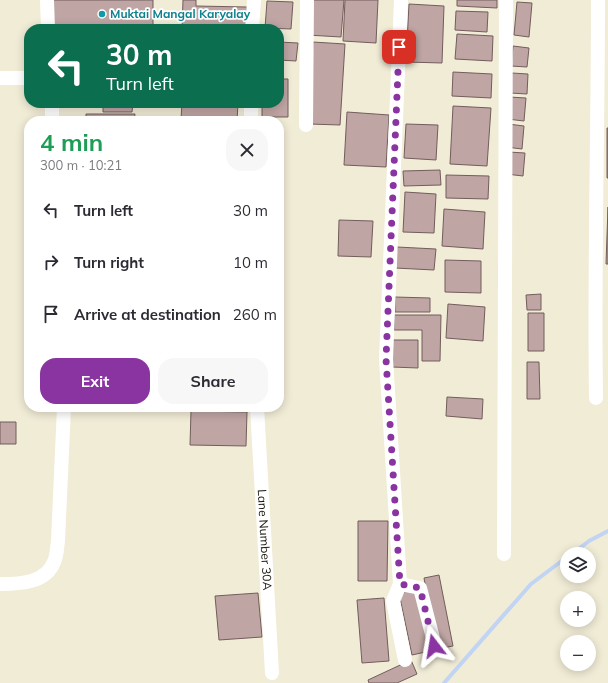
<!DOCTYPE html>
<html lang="en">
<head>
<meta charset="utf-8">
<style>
	:root { --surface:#fff; --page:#f7f7f7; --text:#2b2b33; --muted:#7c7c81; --accent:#8934a1 }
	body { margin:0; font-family:Mulish,sans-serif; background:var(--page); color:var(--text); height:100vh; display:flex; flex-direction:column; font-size:15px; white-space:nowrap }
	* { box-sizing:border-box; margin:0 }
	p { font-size:13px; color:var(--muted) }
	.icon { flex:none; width:22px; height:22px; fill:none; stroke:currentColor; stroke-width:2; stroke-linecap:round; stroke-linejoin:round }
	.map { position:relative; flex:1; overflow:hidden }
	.side { position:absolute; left:24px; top:116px; width:260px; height:296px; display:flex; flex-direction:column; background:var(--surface); border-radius:16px; box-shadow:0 2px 10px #0003 }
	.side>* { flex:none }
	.hud { position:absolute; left:24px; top:24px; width:260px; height:84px; border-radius:16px; box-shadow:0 2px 10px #0003; background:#0b6e4f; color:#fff; overflow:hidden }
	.tools { position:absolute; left:560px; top:547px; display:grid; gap:8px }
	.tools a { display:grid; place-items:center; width:36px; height:36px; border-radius:50%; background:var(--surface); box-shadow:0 2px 10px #0003; font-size:20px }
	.pin { position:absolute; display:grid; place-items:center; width:34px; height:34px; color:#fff; margin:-17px; border-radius:8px; box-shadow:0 2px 6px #0006 }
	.me { position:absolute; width:44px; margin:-22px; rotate:346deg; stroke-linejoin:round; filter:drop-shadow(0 0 3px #0008) }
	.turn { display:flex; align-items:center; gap:14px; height:84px; padding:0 16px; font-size:18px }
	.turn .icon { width:52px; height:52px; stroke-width:2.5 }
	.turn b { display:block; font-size:28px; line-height:34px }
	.round { display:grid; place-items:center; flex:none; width:42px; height:42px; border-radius:16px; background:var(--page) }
	.head { display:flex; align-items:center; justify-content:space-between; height:68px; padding:0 16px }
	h1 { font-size:24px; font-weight:700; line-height:30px; color:#1e9e55 }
	.cta { display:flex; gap:8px; margin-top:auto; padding:8px 16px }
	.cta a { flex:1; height:46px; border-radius:16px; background:var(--accent); color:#fff; font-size:16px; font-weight:700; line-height:46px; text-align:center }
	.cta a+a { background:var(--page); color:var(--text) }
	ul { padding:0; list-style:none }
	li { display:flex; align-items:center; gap:12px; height:52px; padding:0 16px }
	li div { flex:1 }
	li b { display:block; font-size:15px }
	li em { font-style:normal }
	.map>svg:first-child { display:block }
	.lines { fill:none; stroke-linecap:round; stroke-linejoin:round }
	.stream { stroke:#c2d4f4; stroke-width:4 }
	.building { fill:#bfa5a4; stroke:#735d5c }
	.minor { stroke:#fff; stroke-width:14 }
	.route { stroke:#8934a1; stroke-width:7; stroke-dasharray:0 12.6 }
	.culture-dot { fill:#0f9aa8; stroke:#fff; stroke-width:1.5 }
	.labels { text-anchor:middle; stroke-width:3.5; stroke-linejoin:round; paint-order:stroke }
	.culture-label { font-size:12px; font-weight:bold; fill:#0d838f; stroke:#fff; text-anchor:start }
	.street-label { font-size:12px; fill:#16140c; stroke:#fff }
</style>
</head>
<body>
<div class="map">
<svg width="608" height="683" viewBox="0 0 608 683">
	<rect width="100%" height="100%" fill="#f1ecd6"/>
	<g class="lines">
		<path class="stream" d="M572 554 589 541 608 531
			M444 683 531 584 567 557"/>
	</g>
	<path class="building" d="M51 0H153V29H53Z
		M183 0H196V6L247 7 246 29H182Z
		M310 0H344L341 37 307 35Z
		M345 0H378L376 43 343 41Z
		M457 0H497V8L457 6Z
		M267 1 293 2 291 29 265 28Z
		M517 2 532 3 529 37 514 35Z
		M409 4 444 6 442 63 406 62Z
		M456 11 488 12 487 32 455 30Z
		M457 34 493 36 492 61 455 59Z
		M279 42 298 43 296 61 279 60Z
		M313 42 345 44 340 125 309 124Z
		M513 46 529 48 527 67 511 66Z
		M453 72 492 74 491 98 452 96Z
		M512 73 528 74 527 94 510 93Z
		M279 79H288V117H262V103H279Z
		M509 97 526 98 524 121 507 119Z
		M103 103H133L132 112H103Z
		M182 103H238L237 121 181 119Z
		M453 106 491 108 487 166 450 164Z
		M347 112 389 115 386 167 344 165Z
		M86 114H135L134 121H86Z
		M406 124 438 125 436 160 404 158Z
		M508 124 524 126 522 149 506 147Z
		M607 128H608V178H607Z
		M508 152 525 153 523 176 506 174Z
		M440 170 441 185 404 186 403 171Z
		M446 175 489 176 488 199 446 198Z
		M405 192 436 194 434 233 403 232Z
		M608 207V264H606Z
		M444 209 485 212 483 249 442 246Z
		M339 220 373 221 371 257 338 256Z
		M27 245H29V267H27Z
		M397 247 436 249 434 270 395 268Z
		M445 260 481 261V293L445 292Z
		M541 294V310H527L526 295Z
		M395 297 430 298V312H395Z
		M27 304H29V330H27Z
		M448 304 485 307 483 341 446 338Z
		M528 313H544V351H528Z
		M394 315H441L440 361H422V330H394Z
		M392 340H418V368L392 367Z
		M527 362H539L540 399H527Z
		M447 397 483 399 482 419 446 416Z
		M191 411 247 412 246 446 190 445Z
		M0 422H16V444H0Z
		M358 521H388L387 581H358Z
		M439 575 453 646 437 649 424 578Z
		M417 589 430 651 412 655 399 593Z
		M258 593 262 637 219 640 215 596Z
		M384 598 389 661 362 663 357 600Z
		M411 660 417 674 397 683H369L368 680Z"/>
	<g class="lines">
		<g class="minor">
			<path d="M47 0 48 29"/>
			<path d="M401 0 386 359 400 584 393 601 405 660"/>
			<path d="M252 29 254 0"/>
			<path d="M0 78H29"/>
			<path d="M52 103V121"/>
			<path d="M251 103V121"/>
			<path d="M306 125 307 0"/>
			<path d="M596 398C594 265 598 133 598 0"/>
			<path id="s1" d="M257 407 272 673"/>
			<path d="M504 554 506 0"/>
			<path d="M0 584C20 584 46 583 54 562 57 556 57 547 58 541L64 407"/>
			<path d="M400 584 420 588 435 646"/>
		</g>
	</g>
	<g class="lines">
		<path class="route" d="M399 47 386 359 400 584 420 588 434 646"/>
	</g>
	<circle class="culture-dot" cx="102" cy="14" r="4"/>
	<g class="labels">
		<g class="culture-label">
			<text x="110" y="18">Muktai Mangal Karyalay</text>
		</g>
		<g class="street-label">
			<text dy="4" stroke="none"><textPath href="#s1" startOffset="133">Lane Number 30A</textPath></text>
		</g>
	</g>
</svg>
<div class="tools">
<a><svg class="icon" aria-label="layers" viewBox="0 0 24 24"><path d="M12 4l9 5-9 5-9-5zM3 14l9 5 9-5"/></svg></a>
<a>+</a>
<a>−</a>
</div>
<div class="pin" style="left:399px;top:47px;background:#d93025"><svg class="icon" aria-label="arrive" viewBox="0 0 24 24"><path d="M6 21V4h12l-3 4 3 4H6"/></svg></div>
<svg class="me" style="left:434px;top:646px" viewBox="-20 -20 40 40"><path d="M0-17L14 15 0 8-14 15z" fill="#8934a1" stroke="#fff" stroke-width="4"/></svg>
<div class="hud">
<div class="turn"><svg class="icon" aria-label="left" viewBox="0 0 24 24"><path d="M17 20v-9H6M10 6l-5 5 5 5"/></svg><div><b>30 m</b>Turn left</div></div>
</div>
<section class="side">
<div class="head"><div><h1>4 min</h1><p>300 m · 10:21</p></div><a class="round"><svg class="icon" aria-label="close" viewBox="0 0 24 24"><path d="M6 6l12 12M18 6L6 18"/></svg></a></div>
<ul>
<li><svg class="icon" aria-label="left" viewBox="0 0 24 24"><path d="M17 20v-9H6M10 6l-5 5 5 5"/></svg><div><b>Turn left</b></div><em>30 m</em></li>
<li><svg class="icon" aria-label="right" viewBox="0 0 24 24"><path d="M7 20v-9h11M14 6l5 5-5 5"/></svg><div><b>Turn right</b></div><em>10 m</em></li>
<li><svg class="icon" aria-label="arrive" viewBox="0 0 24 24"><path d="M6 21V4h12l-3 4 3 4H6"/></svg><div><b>Arrive at destination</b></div><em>260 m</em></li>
</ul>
<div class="cta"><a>Exit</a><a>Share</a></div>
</section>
</div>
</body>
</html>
